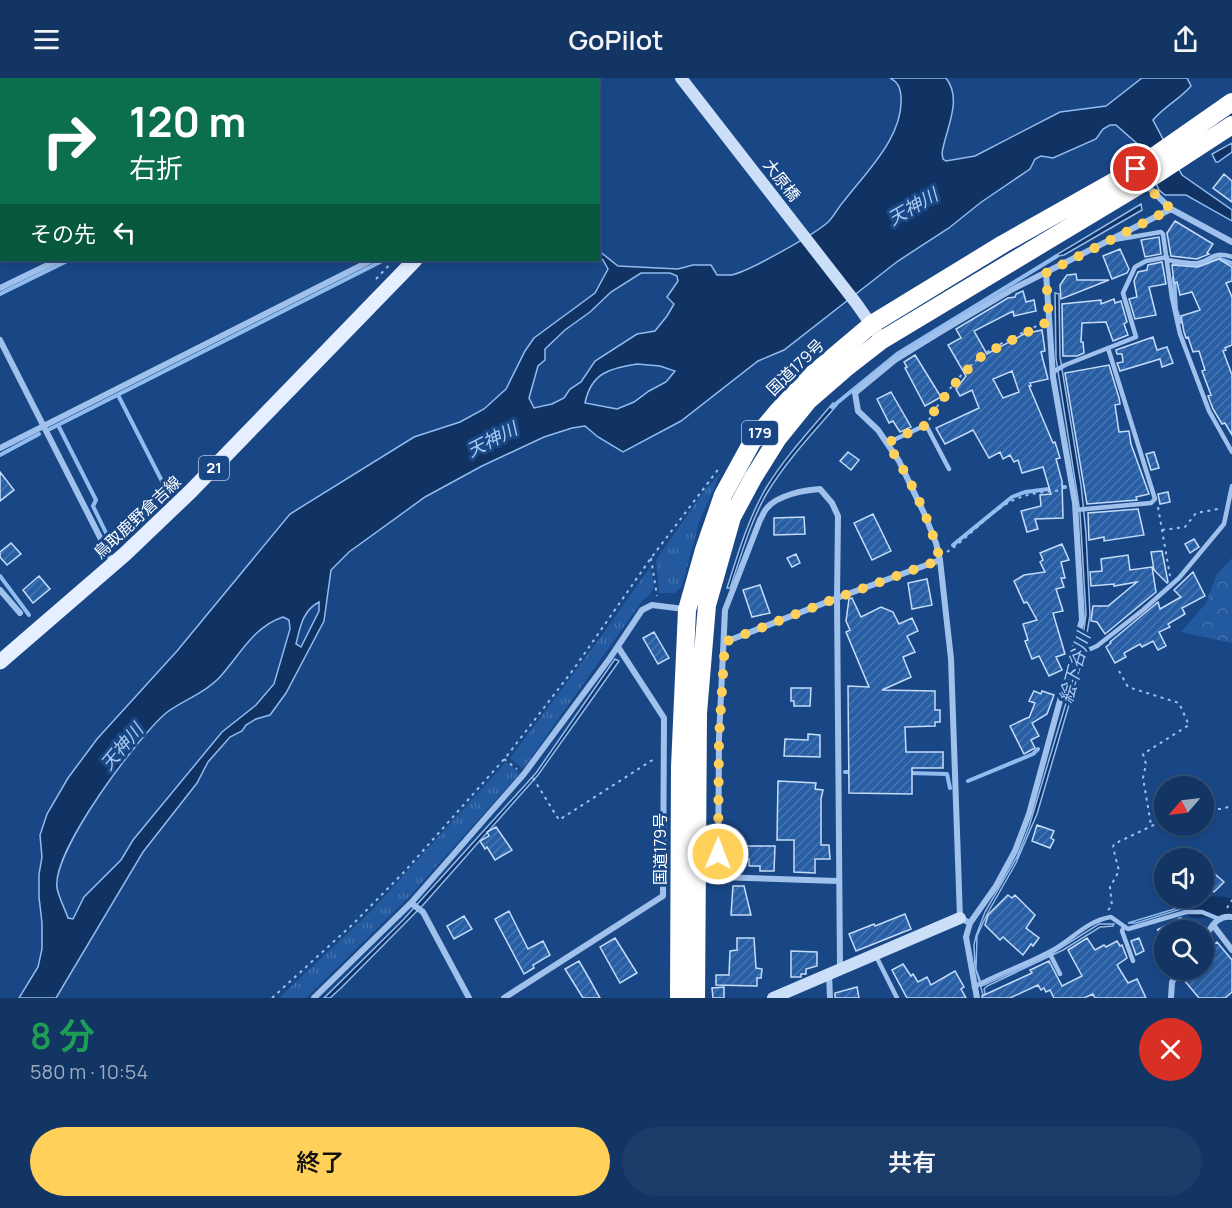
<!DOCTYPE html>
<html lang="ja">
<head>
<meta charset="utf-8">
<style>
	:root { --surface:#133564; --page:#1c3d6a; --text:#f1f3f6; --muted:#9dabbf; --line:#325078; --accent:#ffd15b }
	body { margin:0; font-family:Manrope,"Noto Sans JP",sans-serif; background:var(--page); color:var(--text); height:100vh; display:flex; flex-direction:column; font-size:22px; white-space:nowrap }
	* { box-sizing:border-box; margin:0 }
	p { font-size:20px; color:var(--muted) }
	.icon { flex:none; width:33px; height:33px; fill:none; stroke:currentColor; stroke-width:2; stroke-linecap:round; stroke-linejoin:round }
	.map { position:relative; height:920px; overflow:hidden }
	.sheet { display:flex; flex-direction:column; background:var(--surface); flex:1 }
	.sheet>* { flex:none }
	.hud { position:absolute; left:0px; top:0px; width:600px; height:183px; box-shadow:0 3px 9px #0003,0 0 0 2px var(--line); background:#0b6e4f; color:#fff; overflow:hidden }
	.needle { width:39px; rotate:242deg }
	.controls { position:absolute; left:1154px; top:698px; display:grid; gap:12px }
	.controls a { display:grid; place-items:center; width:60px; height:60px; border-radius:50%; background:var(--surface); box-shadow:0 3px 9px #0003,0 0 0 2px var(--line); font-size:30px }
	.pin { position:absolute; display:grid; place-items:center; width:51px; height:51px; color:#fff; margin:-26px; border:3px solid #fff; border-radius:50%; box-shadow:0 2px 6px #0007 }
	.me { position:absolute; width:66px; margin:-33px; rotate:1deg; stroke-linejoin:round; filter:drop-shadow(0 0 4px #0008) }
	.turn { display:flex; align-items:center; gap:21px; height:126px; padding:0 30px; font-size:27px }
	.turn .icon { width:78px; height:78px; stroke-width:2.5 }
	.turn b { display:block; font-size:42px; line-height:51px }
	.then { display:flex; align-items:center; height:57px; padding:0 30px; background:#0003; gap:12px; font-size:22px }
	.round { display:grid; place-items:center; flex:none; width:63px; height:63px; border-radius:32px; background:var(--page) }
	.headline { display:flex; align-items:center; justify-content:space-between; height:102px; padding:0 30px }
	h1 { font-size:36px; font-weight:600; line-height:45px; color:#1e9e55 }
	.primary-button { display:flex; gap:12px; margin-top:auto; padding:12px 30px }
	.primary-button a { flex:1; height:69px; border-radius:36px; background:var(--accent); color:#111; font-size:24px; font-weight:600; line-height:69px; text-align:center }
	.primary-button a+a { background:var(--page); color:var(--text) }
	header { display:flex; justify-content:space-between; align-items:center; height:78px; padding:0 30px; background:var(--surface); font-size:27px; font-weight:600 }
	.map>svg:first-child { display:block }
	.grass { fill:url(#grass-tufts) }
	.forest { fill:url(#forest-crowns) }
	.water { fill:#103363; stroke:#92bcef; stroke-width:1.5; fill-rule:evenodd }
	.lines { fill:none; stroke-linecap:round; stroke-linejoin:round }
	.stream { stroke:#92bcef; stroke-width:4 }
	.river { stroke:#103363; stroke-width:21 }
	.building { fill:url(#building-hatch); stroke:#c5dcf9; stroke-width:1.5; fill-rule:evenodd }
	.path { stroke:#a0c1ec; stroke-width:2; stroke-dasharray:3 4.5; stroke-linecap:butt }
	.lane { stroke:#a0c1ec; stroke-width:4.5 }
	.street { stroke:#a0c1ec; stroke-width:6 }
	.secondary { stroke:#ccdff9; stroke-width:12 }
	.primary { stroke:#e5efff; stroke-width:15 }
	.highway { stroke:#fff; stroke-width:18 }
	.route { stroke:#ffd15b; stroke-width:10; stroke-dasharray:0 18 }
	.labels { text-anchor:middle; stroke-width:6; stroke-linejoin:round; paint-order:stroke }
	.shield { fill:#194786; stroke:#bac8db; stroke-width:1.5 }
	.shield-label { font-size:15px; font-weight:bold; fill:#fff }
	.street-label { font-size:16px; fill:#fff; stroke:#194786 }
	.water-label { font-size:18px; font-style:italic; fill:#abcbf4; stroke:#194786 }
</style>
</head>
<body>
<header><svg class="icon" aria-label="menu" viewBox="0 0 24 24"><path d="M4 6h16M4 12h16M4 18h16"/></svg>GoPilot<svg class="icon" aria-label="share" viewBox="0 0 24 24"><path d="M12 15V3M7 8l5-5 5 5M5 13v7h14v-7"/></svg></header>
<div class="map">
<svg width="1232" height="920" viewBox="0 0 1232 920">
	<defs>
		<pattern id="grass-tufts" width="24" height="20" patternUnits="userSpaceOnUse" patternTransform="scale(1.5)"><rect width="24" height="20" fill="#22599f"/><path d="M3 7l-1-3M5 7V3M7 7l1-3M15 17l-1-3M17 17v-4M19 17l1-3" fill="none" stroke="#4372ad"/></pattern>
		<pattern id="forest-crowns" width="20" height="18" patternUnits="userSpaceOnUse" patternTransform="scale(1.5)"><rect width="20" height="18" fill="#22599f"/><path d="M2 6a3 3 0 1 1 6 0M12 15a3 3 0 1 1 6 0" fill="none" stroke="#4372ad"/></pattern>
		<pattern id="building-hatch" width="6" height="6" patternUnits="userSpaceOnUse" patternTransform="scale(1.5)"><rect width="6" height="6" fill="#285ea4"/><path d="M-1 1l2-2M0 6l6-6M5 7l2-2" fill="none" stroke="#4876b2"/></pattern>
	</defs>
	<rect width="100%" height="100%" fill="#194786"/>
	<path class="grass" d="M721 394 699 445 682 508 675 515H659L656 482 704 413Z
		M650 489C654 507 658 511 642 523L523 691 510 680 605 553Z
		M506 684 520 695 408 820 306 920H279L372 832Z"/>
	<path class="forest" d="M1232 480V565L1181 554 1206 525 1217 496Z"/>
	<path class="water" d="M890 0H946C963 22 946 50 942 75L943 81 946 83 975 78 1060 34 1106 28 1142 0H1187L1191 8C1180 21 1165 28 1153 42L1182 97 1232 132V143L1186 117H1165L1159 112 1142 70 1116 47H1110L1103 51 1096 61 1053 80 1041 78 1035 81 1030 91 980 125 949 150 898 183 784 272 758 283 681 343 623 374 598 359 585 348 572 350 544 359 482 388 425 419 349 474 331 492 324 543 286 615 270 637 256 641 246 647 242 653 230 659 208 684 197 705 143 774 56 920H19L38 889 42 871V845L39 819V796L42 779 40 757 47 736 68 700 97 661 177 573 290 436 414 359 460 344 484 331 506 311 525 273 534 260 595 215 608 191 603 182 599 179V173L618 188 678 191 693 187H711L717 197C722 197 727 197 731 197 748 194 813 157 827 145 834 139 838 129 844 123 867 93 904 58 901 18 900 9 898 4 890 0ZM641 195H670L677 198 678 203 667 219 674 226 667 238 655 253 637 256 595 283 581 304 570 311 564 320 552 326 534 330 529 320 538 288 545 282V271L565 252 590 234 611 214ZM637 286 660 288 675 293 666 304 649 313 634 324 617 331 585 325C591 295 610 290 637 286ZM319 524V533L301 569 296 566C300 550 302 533 319 524ZM283 539 289 542 290 551 274 606 256 627 222 654 133 762 121 782 84 819 73 841 68 840C65 831 59 820 57 810 52 773 137 660 166 635 183 622 204 616 219 600 240 577 253 549 283 539Z
		M1232 65V74L1218 84H1216L1212 76Z
		M1141 126 1142 132 1064 177 1053 179Z
		M1055 215 1059 216 1060 279 1081 407 1086 456 1090 537 1083 579 1037 736 1016 785 987 836 977 858 976 891 982 908 1048 878 1099 846H1114L1113 848 1100 849 1063 872 987 908 984 911 986 920H984L975 889 974 867 976 858 985 834 1017 779 1029 749 1081 575 1086 536 1080 434 1056 280Z
		M833 325 837 327C813 355 787 382 767 415 750 444 741 478 730 510H727C738 476 748 441 766 410 785 379 810 352 833 325Z
		M615 581 619 583 538 697 423 827 342 909 330 920H324L403 842 536 695Z
		M1222 828V830L1181 831 1136 845H1128L1181 829Z"/>
	<g class="lines">
		<path class="stream" d="M1174 186 1197 189 1220 181 1232 185
			M1174 200 1176 231 1180 244
			M0 216 69 182
			M118 317 167 413
			M832 329 897 276 1057 178
			M58 347 96 422 93 428 107 457
			M50 351 384 182
			M0 377 39 356
			M953 467 1012 419 1025 414 1065 409
			M0 498 29 537
			M845 694H854
			M909 695 947 696 950 710
			M968 703 1033 676 1038 671"/>
		<path class="river" d="M1194 829H1221L1232 832"/>
	</g>
	<path class="building" d="M1224 96 1232 103V124L1213 110Z
		M1175 143 1213 166 1207 175 1209 176 1197 181 1171 178 1167 155Z
		M1159 159 1161 176 1145 179 1141 162Z
		M1120 171 1129 191 1127 195 1112 201 1103 178Z
		M1219 181 1232 189V203L1226 205 1232 219V267L1225 270 1226 272 1223 273 1232 297V357L1225 345 1222 346 1213 331 1208 318 1211 317 1202 293 1205 292 1199 273 1193 274 1188 259 1186 260 1184 254 1181 238 1200 232 1192 214 1180 217 1177 204 1174 205 1172 187 1198 189Z
		M1162 184 1166 206 1149 209 1156 237 1135 241 1129 221 1137 219 1134 203 1138 194 1147 192 1148 187Z
		M1076 196 1077 202H1109L1061 221 1060 207 1067 197Z
		M1023 213 1026 224 1034 222 1036 233 1014 238 1013 233 974 253 987 276 1024 256 1042 252 1045 273 1041 274 1048 301 1030 305 1031 308H1029L1053 365 1055 364 1060 380 1056 381 1062 403 1063 440 1035 441 1038 451 1027 454 1021 433 1041 428 1040 417 1051 416 1043 389 1022 395 1018 382 1014 384 1010 377 1003 381 1000 374 989 380 973 352 945 366 936 350 979 330 972 312 960 318 956 311 966 298 948 267 961 260 956 251 1008 220 1015 219 1016 216ZM1012 293 1019 314 1003 320 993 301Z
		M1114 221 1115 225 1121 223 1127 244 1124 246 1128 257 1113 263 1106 244 1082 245 1081 264H1083L1084 275 1077 278H1063L1062 226 1101 222V226Z
		M1153 259 1157 272 1167 269 1173 285 1162 289 1160 281 1120 293 1117 285 1123 284 1122 276H1117L1116 272Z
		M915 277 941 319 925 328 905 290 907 289 904 284Z
		M1109 287 1119 320 1120 326 1115 327 1119 354 1129 353 1131 366 1149 416 1136 419 1137 422 1087 426 1065 295Z
		M891 314 911 349 900 354 893 343 889 345 877 321Z
		M848 374 859 382 851 392 840 383Z
		M1154 374 1159 390 1151 392 1146 376Z
		M0 394 14 412 0 423Z
		M1168 414 1170 424 1160 426 1158 416Z
		M1138 431 1144 457 1104 463V459L1089 462 1088 435Z
		M873 436 891 473 872 482 854 445Z
		M804 439 805 456 774 457V440Z
		M1194 461 1199 469 1190 475 1185 466Z
		M11 465 21 476 7 487 0 479V474Z
		M1062 466 1069 482 1061 484 1065 500H1061L1064 509 1056 511 1063 533 1053 535 1065 576 1056 579 1062 592 1049 598 1039 578 1032 581 1025 563 1028 562 1023 546 1037 542 1027 524 1024 525 1014 503 1024 497 1045 494 1040 484 1043 482 1040 475Z
		M1162 473 1168 504 1167 505 1154 492 1151 474Z
		M796 476 800 485 792 489 787 480Z
		M1128 477 1130 492 1152 489 1156 514 1105 556 1097 544 1091 543 1093 528H1108L1137 504 1114 508V506L1091 508 1090 494 1102 493 1101 481Z
		M1193 494 1205 518 1182 530 1185 536 1168 546 1170 549 1159 554 1166 568 1158 572 1153 563 1142 569 1140 566 1124 575 1126 579 1115 585 1106 569 1111 565 1110 564 1158 524 1160 531 1181 519 1174 512Z
		M39 498 50 511 33 525 23 512Z
		M927 501 932 527 912 531 908 505Z
		M760 507 770 535 752 539 743 512Z
		M852 520 861 539 881 529 893 534 899 546 912 540 918 553 907 558 915 574 903 579 911 599 882 612 935 613V632H940V644H935V648L905 649 906 674H943V690H912V716L849 715 848 608 869 609 846 554 850 552 846 543 849 521Z
		M654 554 669 580 658 586 643 560Z
		M791 610H811L810 628H794V623H791Z
		M1034 613 1041 616 1042 613 1054 617 1047 636 1032 645 1039 658 1031 662 1035 670 1024 676 1010 648 1029 639V640L1035 625 1029 623Z
		M808 656 820 657V679L784 678 785 661 808 662Z
		M778 703 816 705 815 711 823 712 821 721V767H829L830 781H815V795L794 794V762H777Z
		M1037 747 1054 753 1051 760 1054 762 1050 770 1032 763Z
		M496 749 512 772 495 782 487 769 485 771 480 763 489 758 487 754Z
		M735 768H775L774 793H760V788H749V781H736Z
		M1215 796 1224 804 1214 814 1206 805Z
		M733 808H744L751 837H731Z
		M1008 817 1012 820 1015 817 1035 837 1026 850 1039 860 1033 868 1031 866 1023 877 1003 859 1000 862 985 847 988 837Z
		M509 833 528 871 543 863 550 877 533 887 534 890 524 896 495 841Z
		M905 836 911 851 856 873 849 856 874 846 875 848Z
		M464 838 472 851 454 861 447 848Z
		M1181 840 1187 852H1157L1180 840Z
		M615 860 637 895 620 905 600 869Z
		M737 860H754L756 890 762 891 761 900H757V908L716 907V897H729L730 873 737 872Z
		M1087 860 1095 872 1104 867 1106 869 1117 863 1120 868 1122 867 1127 880 1117 887 1128 905 1137 901 1146 920H1095L1093 916 1084 920H1054L1050 912 1046 914 1044 910 1041 912 1038 907 1010 920H982V918L1032 895 1030 892 1049 883 1062 908 1082 898 1068 872Z
		M1139 860 1144 873 1136 877 1131 863Z
		M1217 864 1232 882V914L1225 920H1199L1184 902 1197 891H1203V876Z
		M791 873 817 874V888L806 891V896H801V899H791Z
		M579 883 590 902 600 920H583L565 891Z
		M903 886 911 898 913 896 918 904 927 899 931 907 955 893 964 909 961 911 966 920H907L892 892Z
		M724 909V920H713L712 910Z
		M857 909 859 920H835V915Z"/>
	<g class="lines">
		<path class="path" d="M376 201 394 182
			M929 342C942 319 962 293 983 277 1000 265 1022 255 1041 246
			M1158 429 1170 498
			M1162 452 1185 449 1196 435 1218 431
			M947 474C972 458 992 429 1021 419 1034 414 1049 414 1063 412
			M651 480 657 518
			M1119 593 1128 609 1179 625 1189 647 1143 676 1146 686 1143 700 1151 747
			M504 681 517 691
			M533 700 559 742 654 681
			M1203 731H1220L1232 728
			M1227 830 1232 822
			M1108 832 1112 828 1110 809 1119 793 1113 769 1114 766 1164 742
			M272 920 353 846 405 793 506 679 573 592 651 480 720 389"/>
		<path class="lane" d="M1114 162 1161 154 1163 156 1172 220 1180 256 1209 333 1232 374
			M1167 182C1177 183 1189 186 1198 185 1212 183 1212 172 1232 179
			M1053 294 1065 287 1136 259 1123 215 1135 189 1146 183 1167 179
			M887 365 926 347 949 391
			M1075 432 1151 425 1155 421 1108 270
			M1075 572 1086 573 1097 568 1143 532 1179 500 1224 446 1232 408
			M1124 849 1122 853 1133 883
			M1049 874 1060 896
			M876 878 897 920
			M974 909C999 895 1026 887 1051 873 1072 862 1086 843 1111 839L1128 851 1186 834H1202L1219 841"/>
		<path class="street" d="M87 0 88 2
			M111 2 114 0
			M427 2 430 0
			M0 57 2 56
			M1146 107 1171 131 1232 164
			M0 210 58 182
			M0 262 113 485
			M0 370 372 182
			M0 512 20 535
			M725 564 837 520 940 482
			M838 803 718 799 719 660 725 532 760 442C762 439 764 433 767 430 778 417 804 412 820 411L832 425 838 438 837 520 840 890
			M411 825 423 834 469 920
			M970 845 960 840 951 581 940 482 936 465 924 435 899 383 878 352 858 333 855 315 895 282 942 253 1013 211 1171 131
			M1213 847 1232 872
			M1203 862C1211 850 1216 837 1232 839
			M829 896 830 920
			M314 920 411 825 524 696 610 580 642 532 652 527 684 531
			M504 920 663 818 664 640 618 569
			M977 920 966 859 970 845 996 808 1015 773 1029 736 1082 542 1075 425 1053 299 1046 195
			M1171 920 1172 904 1181 891"/>
		<path class="secondary" d="M681 0 856 225 882 262
			M773 920 960 840"/>
		<path class="primary" d="M582 2 584 0
			M0 584 125 476 191 413 415 182"/>
		<path class="highway" d="M679 920 680 689 687 532 704 472 723 417 752 364 777 334 814 295 872 246 1003 166 1136 91 1232 24
			M696 920 698 635 707 527 719 485 732 439 753 400 778 360 808 323 846 290 882 262 1143 105 1232 47"/>
	</g>
	<g class="lines">
		<path class="route" d="M718 776 719 660 725 564 837 520 940 482C930 441 910 400 887 365L926 347 938 327 962 297 983 277 1049 243 1046 195 1171 131 1143 105 1136 91"/>
	</g>
	<g class="labels">
		<g class="shield">
			<rect x="742" y="343" width="36" height="24" rx="4.5"/>
			<rect x="199" y="378" width="30" height="24" rx="4.5"/>
		</g>
		<g class="shield-label">
			<text x="760" y="360">179</text>
			<text x="214" y="395">21</text>
		</g>
		<g class="street-label">
			<text transform="translate(782 102) rotate(52)" y="6">大原橋</text>
			<text transform="translate(795 289) rotate(-44)" y="6">国道179号</text>
			<text transform="translate(137 439) rotate(-43)" y="6">鳥取鹿野倉吉線</text>
			<text transform="translate(660 771) rotate(-90)" y="6">国道179号</text>
		</g>
		<g class="water-label">
			<text transform="translate(913 129) rotate(-30)" y="6">天神川</text>
			<text transform="translate(492 362) rotate(-27)" y="6">天神川</text>
			<text transform="translate(1075 590) rotate(-75)" y="6">絵下谷川</text>
			<text transform="translate(122 669) rotate(-50)" y="6">天神川</text>
		</g>
	</g>
</svg>
<div class="controls">
<a><svg class="needle" viewBox="-14 -14 28 28"><path d="M0-13l5 13h-10z" fill="#e53935"/><path d="M0 13l5-13h-10z" fill="#9dabbf"/></svg></a>
<a><svg class="icon" aria-label="sound" viewBox="0 0 24 24"><path d="M4 9h4l5-4v14l-5-4H4zM17 9q2 3 0 6"/></svg></a>
<a><svg class="icon" aria-label="search" viewBox="0 0 24 24"><circle cx="10" cy="10" r="6"/><path d="M15 15l6 6"/></svg></a>
</div>
<div class="pin" style="left:1136px;top:91px;background:#d93025"><svg class="icon" aria-label="arrive" viewBox="0 0 24 24"><path d="M6 21V4h12l-3 4 3 4H6"/></svg></div>
<svg class="me" style="left:718px;top:776px" viewBox="-20 -20 40 40"><circle r="17" fill="#ffd15b" stroke="#fff" stroke-width="3"/><path d="M0-11L8 9 0 5-8 9z" fill="#fff"/></svg>
<div class="hud">
<div class="turn"><svg class="icon" aria-label="right" viewBox="0 0 24 24"><path d="M7 20v-9h11M14 6l5 5-5 5"/></svg><div><b>120 m</b>右折</div></div>
<div class="then">その先<svg class="icon" aria-label="left" viewBox="0 0 24 24"><path d="M17 20v-9H6M10 6l-5 5 5 5"/></svg></div>
</div>
</div>
<section class="sheet">
<div class="headline"><div><h1>8 分</h1><p>580 m · 10:54</p></div><a class="round" style="background:#d93025;color:#fff"><svg class="icon" aria-label="close" viewBox="0 0 24 24"><path d="M6 6l12 12M18 6L6 18"/></svg></a></div>
<div class="primary-button"><a>終了</a><a>共有</a></div>
</section>
</body>
</html>
